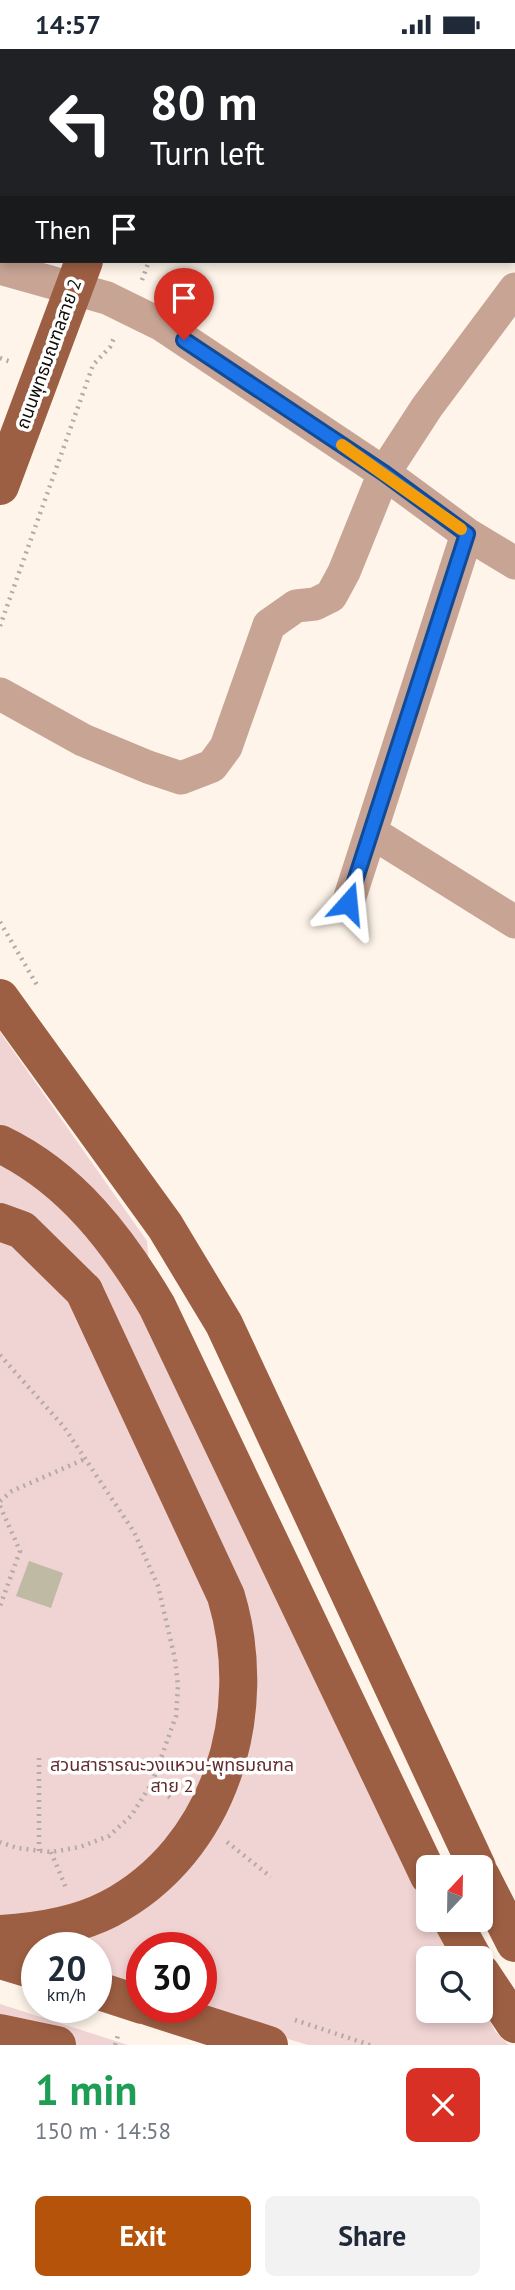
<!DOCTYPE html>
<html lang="en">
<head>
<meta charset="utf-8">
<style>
	:root { --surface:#fff; --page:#f2f2f3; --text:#1f2937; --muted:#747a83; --accent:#b45309 }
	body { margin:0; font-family:"PT Sans","Noto Sans Thai",sans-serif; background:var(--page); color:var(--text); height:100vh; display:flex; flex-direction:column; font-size:26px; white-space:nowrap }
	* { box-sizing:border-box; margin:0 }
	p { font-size:23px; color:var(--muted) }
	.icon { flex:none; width:38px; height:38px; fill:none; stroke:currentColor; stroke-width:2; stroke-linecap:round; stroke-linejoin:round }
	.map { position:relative; height:1996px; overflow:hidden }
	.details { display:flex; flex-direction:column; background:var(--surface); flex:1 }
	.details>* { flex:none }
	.banner { position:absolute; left:0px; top:0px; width:516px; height:214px; box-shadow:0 4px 10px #0003; background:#202124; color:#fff; overflow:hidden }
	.needle { width:46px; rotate:22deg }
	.tools { position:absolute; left:416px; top:1806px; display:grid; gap:14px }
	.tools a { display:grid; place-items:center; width:77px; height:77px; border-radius:10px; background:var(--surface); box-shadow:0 4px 10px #0003; font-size:35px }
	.speed { position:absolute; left:21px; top:1883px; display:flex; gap:14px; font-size:35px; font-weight:700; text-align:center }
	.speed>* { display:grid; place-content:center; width:91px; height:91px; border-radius:50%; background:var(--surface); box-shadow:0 4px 10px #0003; line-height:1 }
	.speed small { font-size:18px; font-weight:400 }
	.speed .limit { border:10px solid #d22; background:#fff; color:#111 }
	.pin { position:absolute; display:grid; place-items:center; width:60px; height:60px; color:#fff; margin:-72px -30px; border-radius:50% 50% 50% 0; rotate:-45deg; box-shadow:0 0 7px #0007 }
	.pin .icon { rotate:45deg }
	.me { position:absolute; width:77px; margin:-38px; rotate:18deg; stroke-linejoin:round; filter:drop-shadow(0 0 5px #0008) }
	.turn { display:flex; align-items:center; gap:24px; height:147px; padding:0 35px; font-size:32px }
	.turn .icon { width:91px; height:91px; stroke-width:2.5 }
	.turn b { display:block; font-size:49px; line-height:60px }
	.then { display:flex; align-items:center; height:66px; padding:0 35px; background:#0003; gap:14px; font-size:26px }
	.round { display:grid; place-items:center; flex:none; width:74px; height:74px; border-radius:10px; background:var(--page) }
	.summary { display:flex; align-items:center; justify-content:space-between; height:119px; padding:0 35px }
	h1 { font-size:42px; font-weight:700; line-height:52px; color:#1e9e55 }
	.button { display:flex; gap:14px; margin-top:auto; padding:14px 35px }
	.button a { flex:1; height:80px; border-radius:10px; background:var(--accent); color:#fff; font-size:28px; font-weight:700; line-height:80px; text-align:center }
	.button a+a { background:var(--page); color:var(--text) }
	.status { display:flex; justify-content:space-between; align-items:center; height:49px; padding:0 35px; background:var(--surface); direction:ltr }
	.status svg { height:19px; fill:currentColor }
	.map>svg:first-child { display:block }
	.green { fill:#f0d3d3 }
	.building { fill:#bebaa4 }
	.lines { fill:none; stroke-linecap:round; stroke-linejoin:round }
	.path { stroke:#b4aba2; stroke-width:4.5; stroke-dasharray:2 5; stroke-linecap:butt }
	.minor { stroke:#c8a495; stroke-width:33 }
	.major { stroke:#9d5f43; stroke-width:38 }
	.major-bridge { stroke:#9d5f43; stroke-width:38 }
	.route-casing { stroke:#114b97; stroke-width:18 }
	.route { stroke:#1a73e8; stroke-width:12 }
	.slow { stroke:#f59e0b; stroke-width:12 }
	.labels { text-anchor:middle; stroke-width:7; stroke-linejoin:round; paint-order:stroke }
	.street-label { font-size:18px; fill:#120c06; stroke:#fff }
	.park-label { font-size:18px; fill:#612c2f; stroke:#fff }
</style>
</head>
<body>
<div class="status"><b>14:57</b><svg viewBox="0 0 49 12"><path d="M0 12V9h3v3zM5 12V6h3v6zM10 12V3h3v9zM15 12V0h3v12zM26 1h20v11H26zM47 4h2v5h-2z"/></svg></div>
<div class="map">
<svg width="515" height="1996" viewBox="0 0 515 1996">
	<rect width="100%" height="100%" fill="#fef4e9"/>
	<path class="green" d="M0 983 147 1192 155 1284 340 1680 429 1853V1871H438L458 1909H429V1962H481V1955L495 1982 509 1996H308L183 1958H201V1899H142V1946L96 1932V1899H37V1914L0 1903Z
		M0 1955 128 1996H0Z"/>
	<path class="building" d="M29 1512 63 1524 51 1559 16 1547Z"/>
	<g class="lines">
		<path class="path" d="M3 2 4 0
			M226 2 227 0
			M0 10 2 5
			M142 231 149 212
			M0 309 11 313
			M0 577 93 316 110 298 114 289
			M0 873 37 936
			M0 1306 64 1378 134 1483 158 1537 175 1610 178 1637 176 1667 152 1734 131 1767 109 1787 80 1798 51 1803 17 1799 0 1793
			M0 1452 12 1442 85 1410
			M0 1457 20 1502 0 1557
			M152 1734 173 1751
			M227 1793 271 1828
			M39 1802V1708
			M51 1803 67 1841
			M295 1971 370 1996
			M115 1996 119 1983"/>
		<path class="minor" d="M0 219 107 249 162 276 384 424 467 485 515 514
			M0 645 83 691 148 718 181 729 212 717 226 698 269 576 296 557 315 555 331 547 344 523 384 424 427 358 515 240
			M371 783 515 873
			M348 854 467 485"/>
		<path class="major" d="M50 2 51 0
			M165 2 166 0
			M0 130 2 126
			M0 437 84 212
			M0 949 165 1177 224 1275 477 1818
			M0 1095C71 1129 118 1191 157 1257L429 1827
			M0 1173 22 1181 84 1242
			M481 1827 515 1894
			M452 1871 473 1909
			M0 1911 37 1922
			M481 1924 515 1975
			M96 1941 142 1956
			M150 1958 269 1996
			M0 1984 57 1996"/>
		<path class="major-bridge" d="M0 1885C36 1883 76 1877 109 1860 221 1801 261 1663 226 1547L84 1242"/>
	</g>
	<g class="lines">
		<defs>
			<path id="route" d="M184 291 384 424 467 485 348 854"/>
		</defs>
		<use href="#route" class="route-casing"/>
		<use href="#route" class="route"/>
		<path class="slow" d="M342 396 461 480"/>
	</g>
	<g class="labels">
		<g class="street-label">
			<text transform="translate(49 305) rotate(-70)" y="6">ถนนพุทธมณฑลสาย 2</text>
		</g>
		<g class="park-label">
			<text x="172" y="1722">สวนสาธารณะวงแหวน-พุทธมณฑล<tspan x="172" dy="21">สาย 2</tspan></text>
		</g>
	</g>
</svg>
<div class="tools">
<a><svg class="needle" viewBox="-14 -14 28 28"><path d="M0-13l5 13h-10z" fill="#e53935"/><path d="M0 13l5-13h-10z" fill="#747a83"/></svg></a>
<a><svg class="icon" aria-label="search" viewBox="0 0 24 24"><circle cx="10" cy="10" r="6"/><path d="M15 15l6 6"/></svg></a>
</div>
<div class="speed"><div>20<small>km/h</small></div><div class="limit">30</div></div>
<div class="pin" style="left:184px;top:291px;background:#d93025"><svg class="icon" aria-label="arrive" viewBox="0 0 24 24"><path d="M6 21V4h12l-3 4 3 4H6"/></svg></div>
<svg class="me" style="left:348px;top:854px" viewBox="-20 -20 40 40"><path d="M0-17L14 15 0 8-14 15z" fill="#1a73e8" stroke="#fff" stroke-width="4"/></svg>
<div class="banner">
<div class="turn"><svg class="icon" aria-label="left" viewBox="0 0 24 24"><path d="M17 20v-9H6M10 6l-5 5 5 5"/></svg><div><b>80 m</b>Turn left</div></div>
<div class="then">Then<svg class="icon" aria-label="arrive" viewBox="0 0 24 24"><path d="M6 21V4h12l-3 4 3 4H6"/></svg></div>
</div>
</div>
<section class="details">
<div class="summary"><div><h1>1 min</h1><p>150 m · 14:58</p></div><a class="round" style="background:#d93025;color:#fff"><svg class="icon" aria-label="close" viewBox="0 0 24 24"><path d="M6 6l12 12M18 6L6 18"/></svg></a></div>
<div class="button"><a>Exit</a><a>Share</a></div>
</section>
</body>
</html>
